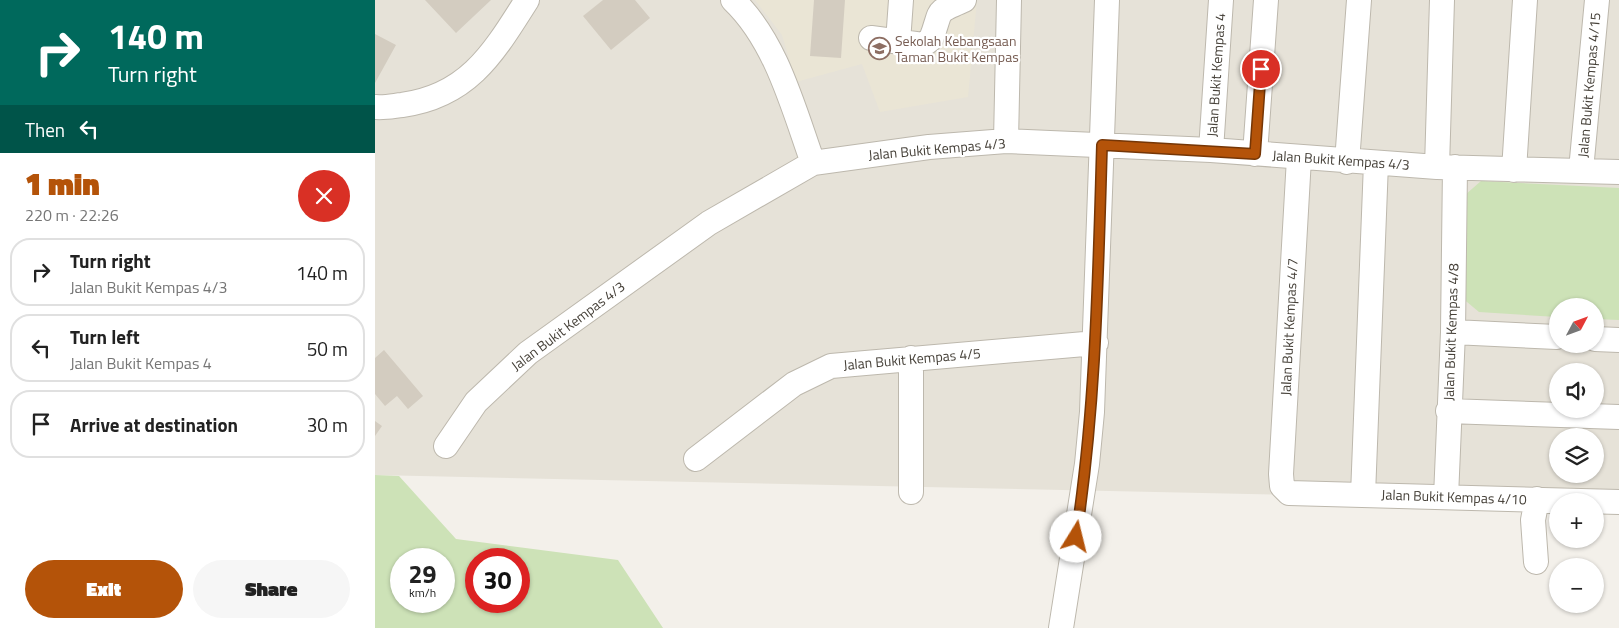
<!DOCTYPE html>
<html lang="en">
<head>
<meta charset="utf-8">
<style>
	:root { --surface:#fff; --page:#f6f6f6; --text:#222; --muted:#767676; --line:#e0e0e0; --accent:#b45309 }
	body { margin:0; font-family:"Titillium Web",sans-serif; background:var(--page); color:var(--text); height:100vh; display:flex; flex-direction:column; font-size:19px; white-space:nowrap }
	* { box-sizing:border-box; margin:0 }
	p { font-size:16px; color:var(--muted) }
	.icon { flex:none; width:28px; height:28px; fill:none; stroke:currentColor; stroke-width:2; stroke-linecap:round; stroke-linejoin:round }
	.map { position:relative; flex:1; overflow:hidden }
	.panel { display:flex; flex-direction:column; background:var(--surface); width:375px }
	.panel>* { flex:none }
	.hud { background:#00695c; color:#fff; overflow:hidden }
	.needle { width:32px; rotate:49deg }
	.controls { position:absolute; left:1174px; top:298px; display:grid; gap:10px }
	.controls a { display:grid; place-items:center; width:55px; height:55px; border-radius:50%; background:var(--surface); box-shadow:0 1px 4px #0004; font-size:25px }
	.speed { position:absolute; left:15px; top:548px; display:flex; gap:10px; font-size:25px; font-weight:700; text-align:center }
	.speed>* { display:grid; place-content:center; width:65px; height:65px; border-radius:50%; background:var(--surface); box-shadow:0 1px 4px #0004; line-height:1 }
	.speed small { font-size:12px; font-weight:400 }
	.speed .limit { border:8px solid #d22; background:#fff; color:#111 }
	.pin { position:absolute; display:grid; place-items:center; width:42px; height:42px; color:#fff; margin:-21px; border:2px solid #fff; border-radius:50%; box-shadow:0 1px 5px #0007 }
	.me { position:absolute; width:55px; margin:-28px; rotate:9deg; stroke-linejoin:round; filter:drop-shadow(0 0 4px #0008) }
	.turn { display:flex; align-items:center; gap:18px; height:105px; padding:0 25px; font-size:22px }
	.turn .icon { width:65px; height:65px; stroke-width:2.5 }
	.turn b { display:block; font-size:35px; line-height:42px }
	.then { display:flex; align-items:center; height:48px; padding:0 25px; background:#0003; gap:10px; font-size:19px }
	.round { display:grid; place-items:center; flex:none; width:52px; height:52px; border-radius:26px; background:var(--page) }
	.head { display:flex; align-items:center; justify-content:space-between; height:85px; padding:0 25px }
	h1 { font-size:30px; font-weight:800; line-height:38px; color:var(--accent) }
	.button { display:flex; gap:10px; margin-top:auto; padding:10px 25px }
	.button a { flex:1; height:58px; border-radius:30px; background:var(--accent); color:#fff; font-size:20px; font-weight:800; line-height:58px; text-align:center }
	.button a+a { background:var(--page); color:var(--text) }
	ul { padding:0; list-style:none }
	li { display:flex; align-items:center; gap:15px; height:68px; margin:0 10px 8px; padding:0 15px; border:2px solid var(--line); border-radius:20px }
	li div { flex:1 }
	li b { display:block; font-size:19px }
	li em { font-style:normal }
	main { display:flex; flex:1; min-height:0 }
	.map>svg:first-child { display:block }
	.residential { fill:#e6e2d8; fill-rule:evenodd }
	.education { fill:#eae5d5 }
	.green { fill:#cde2b7; fill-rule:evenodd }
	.building { fill:#d3ccc0 }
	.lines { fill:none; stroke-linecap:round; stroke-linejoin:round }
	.minor-casing { stroke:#bdb8ad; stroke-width:26 }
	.minor { stroke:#fff; stroke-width:24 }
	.route-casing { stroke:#753606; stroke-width:12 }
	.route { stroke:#b45309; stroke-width:9 }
	.labels { text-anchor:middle; stroke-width:4.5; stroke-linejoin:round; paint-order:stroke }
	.education-label { font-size:14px; fill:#785e54; stroke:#fff; text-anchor:start }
	.street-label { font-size:14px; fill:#464139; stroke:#fff }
</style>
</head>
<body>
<main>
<section class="panel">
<div class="hud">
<div class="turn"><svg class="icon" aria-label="right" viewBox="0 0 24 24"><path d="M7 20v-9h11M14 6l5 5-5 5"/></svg><div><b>140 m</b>Turn right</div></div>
<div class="then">Then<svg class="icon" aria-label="left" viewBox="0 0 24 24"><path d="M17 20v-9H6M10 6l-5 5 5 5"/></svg></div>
</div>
<div class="head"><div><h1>1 min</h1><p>220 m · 22:26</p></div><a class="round" style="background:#d93025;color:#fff"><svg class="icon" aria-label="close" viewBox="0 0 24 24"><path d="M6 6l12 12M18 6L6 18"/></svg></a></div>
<ul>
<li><svg class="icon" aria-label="right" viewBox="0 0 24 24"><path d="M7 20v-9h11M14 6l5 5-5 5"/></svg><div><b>Turn right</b><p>Jalan Bukit Kempas 4/3</p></div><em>140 m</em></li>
<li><svg class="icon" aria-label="left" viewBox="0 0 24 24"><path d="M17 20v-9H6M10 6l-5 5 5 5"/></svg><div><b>Turn left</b><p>Jalan Bukit Kempas 4</p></div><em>50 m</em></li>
<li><svg class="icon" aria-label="arrive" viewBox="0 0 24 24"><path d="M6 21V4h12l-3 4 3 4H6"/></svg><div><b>Arrive at destination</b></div><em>30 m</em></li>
</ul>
<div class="button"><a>Exit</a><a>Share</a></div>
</section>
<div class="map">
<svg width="1244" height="628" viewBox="0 0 1244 628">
	<rect width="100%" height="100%" fill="#f3f0ea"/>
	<path class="residential" d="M0 0H1244V502L0 475ZM1182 306H1220V344H1182ZM1182 371H1220V409H1182ZM1182 436H1220V474H1182Z"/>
	<path class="education" d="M380 0H602L593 97 505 112 487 64 421 82 407 35Z"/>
	<path class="green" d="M1106 181 1244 188V320L1220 319V306H1182V317L1104 312 1086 297 1090 195Z
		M0 475 24 476 81 539 243 560 288 628H0ZM26 559H69V601H26ZM101 559H144V601H101Z"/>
	<path class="building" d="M50 0H116L81 33Z
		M228 0H260L275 18 236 50 208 16Z
		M439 0H470L466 58 435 56Z
		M0 34 21 45 0 83Z
		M9 350 48 396 33 409 22 396 10 406 0 394V358Z
		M0 421 7 426 0 436Z"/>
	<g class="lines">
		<defs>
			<path id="minor" d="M358 0C401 41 418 107 438 163
				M496 38 548 45 556 39C568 9 557 14 589 0
				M523 42 526 0
				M0 107C9 108 18 106 27 105 94 96 119 52 152 0
				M631 141 634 0
				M836 150 846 0
				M880 154 891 0
				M924 158 906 474 907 486 914 493 1244 502
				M972 162 984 0
				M1062 167 1067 0
				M1139 170 1150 0
				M1206 170 1222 0
				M1078 332 1182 337
				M1220 339 1244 340
				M536 358V492
				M1073 411 1244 417
				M71 446 101 402 153 353 334 223 438 163 554 147 631 141 836 150 1062 167 1244 172
				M321 459 419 384 456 366 721 343
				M988 495 1001 163
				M1071 497 1078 332 1080 167
				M1161 562 1158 520 1162 499
				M686 628 712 464 717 412 732 0"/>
		</defs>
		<use href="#minor" class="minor-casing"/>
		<use href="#minor" class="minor"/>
	</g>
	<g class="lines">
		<defs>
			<path id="route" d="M701 537C721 407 723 277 727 145L880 154 886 69"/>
		</defs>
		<use href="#route" class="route-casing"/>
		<use href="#route" class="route"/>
	</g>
	<defs>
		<symbol id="school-ring" viewBox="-11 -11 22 22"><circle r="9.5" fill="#fff" stroke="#8d6e63" stroke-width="1.5"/><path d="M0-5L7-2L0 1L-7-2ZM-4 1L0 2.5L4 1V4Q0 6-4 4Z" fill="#8d6e63"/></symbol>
	</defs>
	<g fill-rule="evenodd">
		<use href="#school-ring" x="492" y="36" width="25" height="25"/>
	</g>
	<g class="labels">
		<g class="education-label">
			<text x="520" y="46">Sekolah Kebangsaan<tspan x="520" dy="16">Taman Bukit Kempas</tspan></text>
		</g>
		<g class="street-label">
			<text transform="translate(841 75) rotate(-86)" y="5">Jalan Bukit Kempas 4</text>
			<text transform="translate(1214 85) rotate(-85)" y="5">Jalan Bukit Kempas 4/15</text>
			<text transform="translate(562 149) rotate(-5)" y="5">Jalan Bukit Kempas 4/3</text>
			<text transform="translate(966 160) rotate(4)" y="5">Jalan Bukit Kempas 4/3</text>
			<text transform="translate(193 326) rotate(-37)" y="5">Jalan Bukit Kempas 4/3</text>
			<text transform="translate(914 327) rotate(-87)" y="5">Jalan Bukit Kempas 4/7</text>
			<text transform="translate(1076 332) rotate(-88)" y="5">Jalan Bukit Kempas 4/8</text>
			<text transform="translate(537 359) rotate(-5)" y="5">Jalan Bukit Kempas 4/5</text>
			<text transform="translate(1079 497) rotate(2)" y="5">Jalan Bukit Kempas 4/10</text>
		</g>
	</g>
</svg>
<div class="controls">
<a><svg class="needle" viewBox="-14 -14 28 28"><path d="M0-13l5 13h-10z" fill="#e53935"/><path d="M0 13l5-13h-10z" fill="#767676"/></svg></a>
<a><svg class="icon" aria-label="sound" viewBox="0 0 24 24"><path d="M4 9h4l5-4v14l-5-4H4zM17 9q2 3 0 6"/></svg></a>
<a><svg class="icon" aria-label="layers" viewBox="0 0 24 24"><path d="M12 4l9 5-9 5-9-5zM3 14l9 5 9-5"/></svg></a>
<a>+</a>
<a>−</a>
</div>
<div class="speed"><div>29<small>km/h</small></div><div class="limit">30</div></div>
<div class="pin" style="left:886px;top:69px;background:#d93025"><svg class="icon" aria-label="arrive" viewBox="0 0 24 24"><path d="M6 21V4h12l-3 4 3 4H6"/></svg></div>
<svg class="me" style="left:701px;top:537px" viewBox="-20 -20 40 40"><circle r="19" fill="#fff"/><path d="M0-13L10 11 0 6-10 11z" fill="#b45309"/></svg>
</div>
</main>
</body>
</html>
